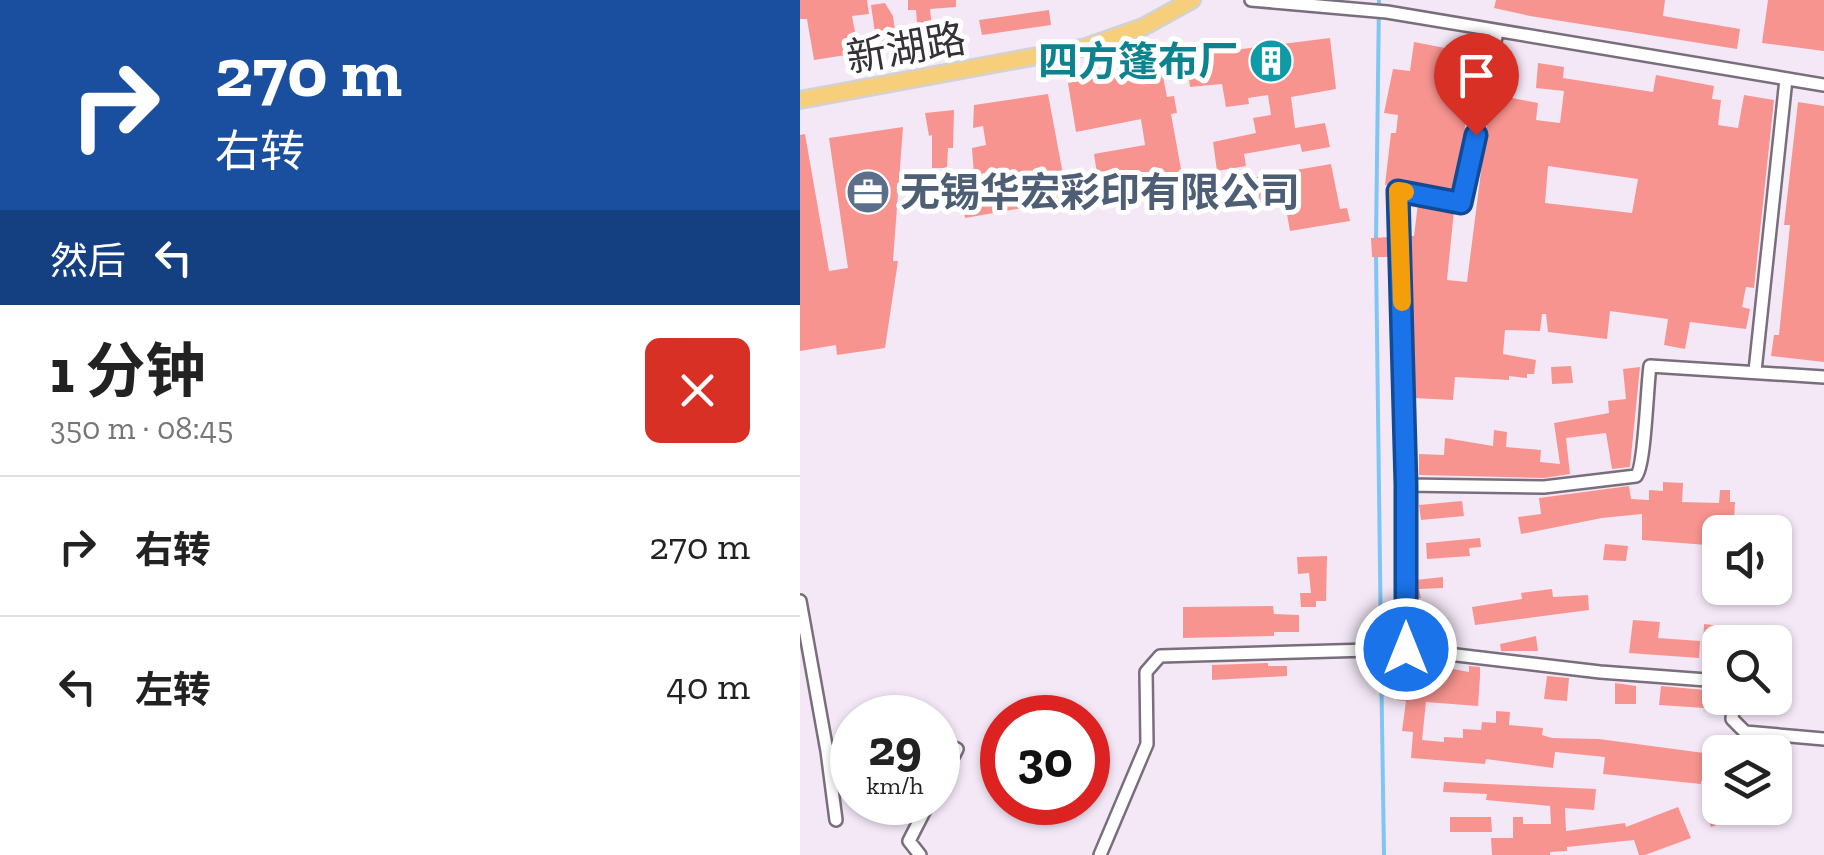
<!DOCTYPE html>
<html lang="zh">
<head>
<meta charset="utf-8">
<style>
	:root { --surface:#fff; --page:#f6f6f6; --text:#222; --muted:#767676; --line:#e0e0e0 }
	body { margin:0; font-family:"Zilla Slab","Noto Sans SC",serif; background:var(--page); color:var(--text); height:100vh; display:flex; flex-direction:column; font-size:38px; white-space:nowrap }
	* { box-sizing:border-box; margin:0 }
	p { font-size:32px; color:var(--muted) }
	.icon { flex:none; width:55px; height:55px; fill:none; stroke:currentColor; stroke-width:2; stroke-linecap:round; stroke-linejoin:round }
	.map { position:relative; flex:1; overflow:hidden }
	.panel { display:flex; flex-direction:column; background:var(--surface); width:800px }
	.panel>* { flex:none }
	.guide { background:#1a4fa0; color:#fff; overflow:hidden }
	.controls { position:absolute; left:902px; top:515px; display:grid; gap:20px }
	.controls a { display:grid; place-items:center; width:90px; height:90px; border-radius:15px; background:var(--surface); box-shadow:0 2px 8px #0004; font-size:50px }
	.speed { position:absolute; left:30px; top:695px; display:flex; gap:20px; font-size:50px; font-weight:700; text-align:center }
	.speed>* { display:grid; place-content:center; width:130px; height:130px; border-radius:50%; background:var(--surface); box-shadow:0 2px 8px #0004; line-height:1 }
	.speed small { font-size:25px; font-weight:400 }
	.speed .limit { border:15px solid #d22; background:#fff; color:#111 }
	.pin { position:absolute; display:grid; place-items:center; width:85px; height:85px; color:#fff; margin:-102px -42px; border-radius:50% 50% 50% 0; rotate:-45deg; box-shadow:0 0 10px #0007 }
	.pin .icon { rotate:45deg }
	.me { position:absolute; width:110px; margin:-55px; rotate:0deg; stroke-linejoin:round; filter:drop-shadow(0 0 8px #0008) }
	.turn { display:flex; align-items:center; gap:35px; height:210px; padding:0 50px; font-size:45px }
	.turn .icon { width:130px; height:130px; stroke-width:2.5 }
	.turn b { display:block; font-size:70px; line-height:85px }
	.then { display:flex; align-items:center; height:95px; padding:0 50px; background:#0003; gap:20px; font-size:38px }
	.round { display:grid; place-items:center; flex:none; width:105px; height:105px; border-radius:15px; background:var(--page) }
	.summary { display:flex; align-items:center; justify-content:space-between; height:170px; padding:0 50px }
	h1 { font-size:60px; font-weight:700; line-height:75px }
	ul { padding:0; list-style:none }
	li { display:flex; align-items:center; gap:30px; height:140px; padding:0 50px; border-top:2px solid var(--line) }
	li div { flex:1 }
	li b { display:block; font-size:38px }
	li em { font-style:normal }
	main { display:flex; flex:1; min-height:0 }
	.map>svg:first-child { display:block }
	.lines { fill:none; stroke-linecap:round; stroke-linejoin:round }
	.stream { stroke:#7fc6f4; stroke-width:4 }
	.building { fill:#f89490; fill-rule:evenodd }
	.minor-casing { stroke:#796e7b; stroke-width:16 }
	.major-casing { stroke:#d3d2d3; stroke-width:20 }
	.minor { stroke:#fff; stroke-width:11 }
	.major { stroke:#f7cf7a; stroke-width:15 }
	.route-casing { stroke:#114b97; stroke-width:25 }
	.route { stroke:#1a73e8; stroke-width:18 }
	.slow { stroke:#f59e0b; stroke-width:18 }
	.labels { text-anchor:middle; stroke-width:10; stroke-linejoin:round; paint-order:stroke }
	.street-label { font-size:40px; fill:#363137; stroke:#fff }
	.culture-label { font-size:40px; font-weight:bold; fill:#0d838f; stroke:#fff; text-anchor:end }
	.service-label { font-size:40px; font-weight:bold; fill:#4e5e75; stroke:#fff; text-anchor:start }
</style>
</head>
<body>
<main>
<section class="panel">
<div class="guide">
<div class="turn"><svg class="icon" aria-label="right" viewBox="0 0 24 24"><path d="M7 20v-9h11M14 6l5 5-5 5"/></svg><div><b>270 m</b>右转</div></div>
<div class="then">然后<svg class="icon" aria-label="left" viewBox="0 0 24 24"><path d="M17 20v-9H6M10 6l-5 5 5 5"/></svg></div>
</div>
<div class="summary"><div><h1>1 分钟</h1><p>350 m · 08:45</p></div><a class="round" style="background:#d93025;color:#fff"><svg class="icon" aria-label="close" viewBox="0 0 24 24"><path d="M6 6l12 12M18 6L6 18"/></svg></a></div>
<ul>
<li><svg class="icon" aria-label="right" viewBox="0 0 24 24"><path d="M7 20v-9h11M14 6l5 5-5 5"/></svg><div><b>右转</b></div><em>270 m</em></li>
<li><svg class="icon" aria-label="left" viewBox="0 0 24 24"><path d="M17 20v-9H6M10 6l-5 5 5 5"/></svg><div><b>左转</b></div><em>40 m</em></li>
</ul>
</section>
<div class="map">
<svg width="1024" height="855" viewBox="0 0 1024 855">
	<rect width="100%" height="100%" fill="#f4e8f7"/>
	<g class="lines">
		<path class="stream" d="M576 240 579 0
			M576 255 581 645
			M581 655 584 855"/>
	</g>
	<path class="building" d="M0 0H67L69 14 52 16 59 53 14 60 7 19H0Z
		M108 0H156V7L130 9 133 36 118 37 116 10H108Z
		M696 0H865L863 16 940 29 937 49 730 16 694 8Z
		M968 0H1024V51L962 43Z
		M85 3 93 16 97 45 77 47 71 5Z
		M249 10 251 25 182 35 179 20Z
		M530 38 536 89 491 97 495 128 525 123 530 147 502 152 500 144 444 154 446 166 417 171 413 142 456 133 453 118 471 115 468 95 448 98 449 104 426 107 422 84 390 87 386 56Z
		M614 42 681 55 678 69 657 65 652 94 668 96 663 146 654 192 600 182 585 185 591 133H596L598 115 584 113 593 69 610 71Z
		M738 63 764 67 763 78 853 92 856 75 914 86 912 99 921 100 918 125 938 128 944 95 974 100 954 288 946 287 942 307 950 309 946 329 890 322 885 349 864 345 868 319 810 311 807 339 748 332 746 314H742L740 331 705 330 703 354 736 360 734 374H727V378L709 376V380L655 377 653 400 613 398 609 236H614L618 204 654 211 647 280 667 282 687 124 697 75 715 78 712 98 738 103 736 120 760 123 764 91 736 88ZM748 166 838 179 832 213 745 203Z
		M351 69 352 73 362 71 367 97 374 96 377 113 371 114 383 180 165 218 163 201 194 196 190 172 174 175 172 148 186 145 183 126 173 128 174 105 248 94 265 185 298 180 294 154 345 145 341 119 276 132 268 83Z
		M998 102 1024 106V362L971 356 974 335H979L990 225H984Z
		M154 110 153 148H148L147 168H132V135L129 136 125 113Z
		M103 127 93 261H98L85 348 37 355 36 345 0 351V135L5 134 29 271 48 268 29 138Z
		M531 164 540 209 547 208 550 221 490 231 485 203 461 207 456 177Z
		M590 237V257H572L571 238Z
		M771 366 773 383 752 384 751 367Z
		M840 367 830 467 812 469 806 433 766 438 770 474 744 478 619 475V454L644 455 645 438 693 446 694 430 707 432 706 447 741 450 740 462 760 464 754 423 809 413 808 401 826 399 823 369Z
		M863 482 883 483 882 502 919 503 920 490H930V502H935L934 519 920 518V546L842 540V514L802 518 721 534 718 517 741 514 739 498 829 486 831 499 849 500V490L863 491Z
		M662 501 664 516 621 520 619 505Z
		M680 538 681 547 669 548 670 556 627 559 626 543Z
		M805 544 828 546 826 561 803 560Z
		M527 556 526 601H516V607H501L500 593H511L509 573 498 574 497 557Z
		M643 577V588L619 589 621 598 615 599V580Z
		M752 589 753 597 788 595 789 610 675 625 672 607 722 599 721 593Z
		M473 606 474 614 499 615V632H474V636L383 638V607Z
		M833 620 860 622 858 638 900 641 899 658 829 653Z
		M904 624 921 626 919 650 903 649Z
		M736 636 738 651H701L700 644Z
		M468 663V666H487V676L412 680V665Z
		M626 664 669 672V666L680 667V677L678 706 626 702 622 740 644 742V737L663 738V729L681 730 682 722 696 723V711L710 712 709 725 743 728 742 735 752 738 799 739 904 753V760L912 761 910 782 901 781V784L803 774 805 757 755 752 753 768 686 759 685 764 611 758 613 732 602 731 606 701 597 700 599 678 625 680Z
		M747 676 769 678 767 701 744 699Z
		M815 683 836 686V704H815Z
		M861 686 905 690V708L859 705Z
		M644 782 796 789 794 810 765 808 766 831 825 823 826 827 878 807 891 838 845 855H839L834 840 767 847V851L750 852V855H692L691 838H713V817H723V824H751L750 806 686 800 687 794 643 792Z
		M920 802V808H929L934 819 911 827 904 808Z
		M650 817H691L692 832H650Z"/>
	<g class="lines">
		<defs>
			<path id="minor" d="M451 0 587 12 1024 85
				M955 371 986 79
				M606 485 744 487 836 476C845 467 847 386 850 366L1024 377
				M0 601 27 751 36 820
				M606 649V485L598 191 661 203 697 32
				M934 698 932 719 945 732 1024 739
				M138 741 157 749 138 786
				M27 751 52 748
				M120 855 109 841 129 802
				M300 855 347 744 346 672 360 656 606 649 800 672 920 681"/>
			<path id="major" d="M0 100 286 47 343 27 392 0"/>
		</defs>
		<use href="#minor" class="minor-casing"/>
		<use href="#major" class="major-casing"/>
		<use href="#minor" class="minor"/>
		<use href="#major" class="major"/>
	</g>
	<g class="lines">
		<defs>
			<path id="route" d="M606 649V485L598 191 661 203 676 135"/>
		</defs>
		<use href="#route" class="route-casing"/>
		<use href="#route" class="route"/>
		<path class="slow" d="M602 302 598 191 605 192"/>
	</g>
	<defs>
		<symbol id="building-disc" viewBox="-11 -11 22 22"><circle r="9.5" fill="#0f9aa8" stroke="#fff"/><path d="M-4-6H4V6H1V3H-1V6H-4ZM-2.5-4.3h1.7v1.8h-1.7ZM.8-4.3h1.7v1.8H.8ZM-2.5-1h1.7V.8h-1.7ZM.8-1h1.7V.8H.8Z" fill="#fff"/></symbol>
		<symbol id="office-disc" viewBox="-11 -11 22 22"><circle r="9.5" fill="#5c6f8a" stroke="#fff"/><path d="M-6-3h4V-5.5h4V-3h4V5H-6ZM-1-4.5V-3h2v-1.5ZM-6 0V1H6V0Z" fill="#fff"/></symbol>
	</defs>
	<g fill-rule="evenodd">
		<use href="#building-disc" x="446" y="36" width="50" height="50"/>
		<use href="#office-disc" x="43" y="167" width="50" height="50"/>
	</g>
	<g class="labels">
		<g class="street-label">
			<text transform="translate(106 48) rotate(-10)" y="14">新湖路</text>
		</g>
		<g class="culture-label">
			<text x="438" y="75">四方篷布厂</text>
		</g>
		<g class="service-label">
			<text x="100" y="206">无锡华宏彩印有限公司</text>
		</g>
	</g>
</svg>
<div class="controls">
<a><svg class="icon" aria-label="sound" viewBox="0 0 24 24"><path d="M4 9h4l5-4v14l-5-4H4zM17 9q2 3 0 6"/></svg></a>
<a><svg class="icon" aria-label="search" viewBox="0 0 24 24"><circle cx="10" cy="10" r="6"/><path d="M15 15l6 6"/></svg></a>
<a><svg class="icon" aria-label="layers" viewBox="0 0 24 24"><path d="M12 4l9 5-9 5-9-5zM3 14l9 5 9-5"/></svg></a>
</div>
<div class="speed"><div>29<small>km/h</small></div><div class="limit">30</div></div>
<div class="pin" style="left:676px;top:135px;background:#d93025"><svg class="icon" aria-label="arrive" viewBox="0 0 24 24"><path d="M6 21V4h12l-3 4 3 4H6"/></svg></div>
<svg class="me" style="left:606px;top:649px" viewBox="-20 -20 40 40"><circle r="17" fill="#1a73e8" stroke="#fff" stroke-width="3"/><path d="M0-11L8 9 0 5-8 9z" fill="#fff"/></svg>
</div>
</main>
</body>
</html>
